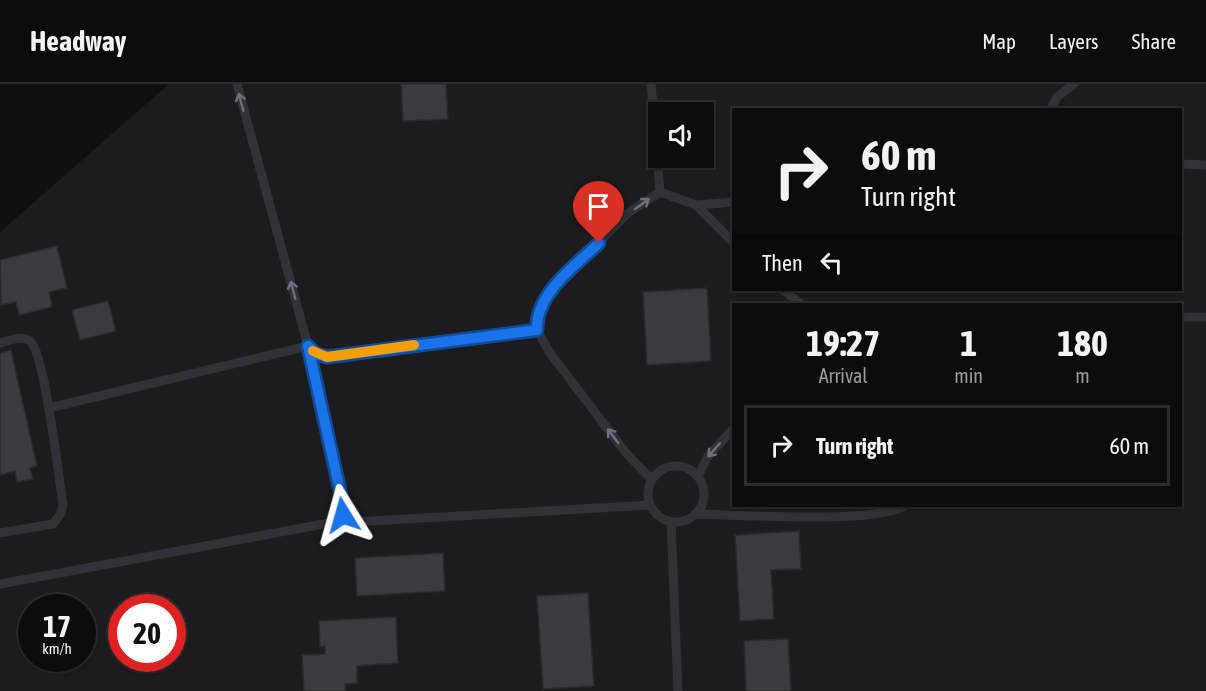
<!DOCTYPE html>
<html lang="en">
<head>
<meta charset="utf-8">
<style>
	:root { --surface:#0c0c0e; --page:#1a1a1c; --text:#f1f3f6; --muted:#9a9b9e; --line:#2c2c2e }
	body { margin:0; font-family:"Asap Condensed",sans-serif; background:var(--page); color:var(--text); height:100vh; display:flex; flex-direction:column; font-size:22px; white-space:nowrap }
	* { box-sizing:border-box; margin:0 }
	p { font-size:20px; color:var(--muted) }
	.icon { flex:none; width:33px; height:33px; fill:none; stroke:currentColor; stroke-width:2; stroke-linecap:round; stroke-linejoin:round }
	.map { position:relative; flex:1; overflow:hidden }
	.panel { position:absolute; left:732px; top:219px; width:450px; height:204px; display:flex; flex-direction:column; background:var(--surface); border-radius:0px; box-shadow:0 2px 4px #0004,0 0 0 2px var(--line) }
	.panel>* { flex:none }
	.top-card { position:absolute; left:732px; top:24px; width:450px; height:183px; border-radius:0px; box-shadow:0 2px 4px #0004,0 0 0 2px var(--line); background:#0c0c0e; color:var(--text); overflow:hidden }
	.buttons { position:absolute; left:648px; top:18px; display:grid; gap:12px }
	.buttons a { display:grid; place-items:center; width:66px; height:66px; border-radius:0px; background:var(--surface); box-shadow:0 2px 4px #0004,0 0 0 2px var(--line); font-size:30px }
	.speed { position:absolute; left:18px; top:510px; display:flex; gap:12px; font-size:30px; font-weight:700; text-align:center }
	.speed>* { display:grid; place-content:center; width:78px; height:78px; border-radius:50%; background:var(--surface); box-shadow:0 2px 4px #0004,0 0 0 2px var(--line); line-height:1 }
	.speed small { font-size:15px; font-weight:400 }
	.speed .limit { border:9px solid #d22; background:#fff; color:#111 }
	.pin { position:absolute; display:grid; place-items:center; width:51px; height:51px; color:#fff; margin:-62px -26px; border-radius:50% 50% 50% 0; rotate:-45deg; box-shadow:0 0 6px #0007 }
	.pin .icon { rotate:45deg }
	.me { position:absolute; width:66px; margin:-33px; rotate:352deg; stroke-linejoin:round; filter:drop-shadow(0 0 4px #0008) }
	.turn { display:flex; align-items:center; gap:21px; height:126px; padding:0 30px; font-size:27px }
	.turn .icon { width:78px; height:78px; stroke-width:2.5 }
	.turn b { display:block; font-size:42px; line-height:51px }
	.then { display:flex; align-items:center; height:57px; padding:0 30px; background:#0003; gap:12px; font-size:22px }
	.eta { display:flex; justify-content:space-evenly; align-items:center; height:102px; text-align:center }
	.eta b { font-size:36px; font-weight:700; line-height:42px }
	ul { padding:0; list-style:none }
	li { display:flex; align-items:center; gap:18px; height:81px; margin:0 12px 9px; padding:0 18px; border:3px solid var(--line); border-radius:0px }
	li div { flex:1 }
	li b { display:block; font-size:22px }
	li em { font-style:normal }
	header { display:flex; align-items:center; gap:36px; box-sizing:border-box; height:84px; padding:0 30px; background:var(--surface); border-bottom:2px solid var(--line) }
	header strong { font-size:28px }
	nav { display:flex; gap:33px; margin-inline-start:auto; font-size:21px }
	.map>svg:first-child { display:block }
	.built { fill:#1c1c1f; fill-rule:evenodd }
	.building { fill:#3a3a40; stroke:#2a2a2e; stroke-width:1.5 }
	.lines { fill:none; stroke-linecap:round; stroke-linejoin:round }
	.lane { stroke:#313137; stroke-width:9 }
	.oneway { stroke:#6e717c }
	.route-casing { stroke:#114b97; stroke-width:15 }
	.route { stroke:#1a73e8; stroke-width:10 }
	.slow { stroke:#f59e0b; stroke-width:10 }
</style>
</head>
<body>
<header>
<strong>Headway</strong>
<nav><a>Map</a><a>Layers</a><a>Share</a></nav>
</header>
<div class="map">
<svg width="1206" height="607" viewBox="0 0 1206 607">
	<rect width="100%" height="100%" fill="#101012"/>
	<path class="built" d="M169 0H1206V607H0V148ZM734 26H1180V206H734ZM658 28H704V74H658ZM734 220H1180V422H734ZM32 524H82V574H32ZM122 524H172V574H122Z"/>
	<path class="building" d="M401 0H446L448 35 403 37Z
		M57 162 67 204 49 208 52 223 19 231 16 218 1 221 0 176Z
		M707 204 711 277 647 281 643 208Z
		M108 217 116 247 80 256 72 226Z
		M11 266 37 382 30 384 33 395 17 398 15 387 0 391V269Z
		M799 447 801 485 771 486 774 535 740 537 735 451Z
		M443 469 445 507 357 512 355 474Z
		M588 509 594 602 543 605 537 512Z
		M396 533 398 579 357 582V599L345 600 346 607H304L302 571 325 570V562L320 563 319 537Z
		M788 555 791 607H746L744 557Z"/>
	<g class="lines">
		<path class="lane" d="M651 0 660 108
			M1050 26 1057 13 1074 0
			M1180 80 1206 81
			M696 121 734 118
			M783 206 801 220
			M1180 233H1206
			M0 259C9 257 24 250 31 258 45 272 59 395 63 421L60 431 53 440 0 449
			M308 262 316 270 327 273 537 246
			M49 324 308 262
			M648 410a28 28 0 1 1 56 0a28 28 0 1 1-56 0Z
			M698 392 708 372 734 344
			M652 396 626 369 550 269 537 246 536 233 554 203 628 129 660 108 696 121 734 159
			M696 430C739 431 873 440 904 422
			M671 438 678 607
			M337 439 650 421
			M0 500 340 437 343 431 342 416 308 262 237 0"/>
	</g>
	<defs><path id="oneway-shaft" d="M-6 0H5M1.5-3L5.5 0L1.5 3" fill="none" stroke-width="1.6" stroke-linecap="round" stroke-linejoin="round" transform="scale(1.5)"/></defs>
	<g class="oneway">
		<use href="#oneway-shaft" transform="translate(241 18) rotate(-105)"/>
		<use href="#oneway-shaft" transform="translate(642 120) rotate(-35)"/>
		<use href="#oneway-shaft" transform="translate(293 206) rotate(-105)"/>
		<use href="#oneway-shaft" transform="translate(613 352) rotate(-127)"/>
		<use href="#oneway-shaft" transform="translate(714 366) rotate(131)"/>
	</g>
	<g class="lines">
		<defs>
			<path id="route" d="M343 431 342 416 308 262 316 270 327 273 537 246C535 210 575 182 599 159"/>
		</defs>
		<use href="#route" class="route-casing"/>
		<use href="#route" class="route"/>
		<path class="slow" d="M313 267 327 273 414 261"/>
	</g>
</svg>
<div class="buttons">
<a><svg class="icon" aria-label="sound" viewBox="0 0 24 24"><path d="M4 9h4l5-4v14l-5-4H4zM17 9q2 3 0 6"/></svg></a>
</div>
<div class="speed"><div>17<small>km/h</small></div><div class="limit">20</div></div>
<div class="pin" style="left:599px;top:159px;background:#d93025"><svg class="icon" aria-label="arrive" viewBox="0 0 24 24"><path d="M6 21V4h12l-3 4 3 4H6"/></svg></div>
<svg class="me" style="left:343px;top:431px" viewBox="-20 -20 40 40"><path d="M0-17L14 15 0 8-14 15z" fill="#1a73e8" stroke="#fff" stroke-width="4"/></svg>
<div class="top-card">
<div class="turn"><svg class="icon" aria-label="right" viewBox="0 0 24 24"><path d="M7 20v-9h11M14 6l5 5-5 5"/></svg><div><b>60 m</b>Turn right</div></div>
<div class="then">Then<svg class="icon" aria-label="left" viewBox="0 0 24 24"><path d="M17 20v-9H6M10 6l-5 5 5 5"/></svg></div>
</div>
<section class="panel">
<div class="eta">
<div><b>19:27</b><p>Arrival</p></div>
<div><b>1</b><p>min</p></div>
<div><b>180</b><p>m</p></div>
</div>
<ul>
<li><svg class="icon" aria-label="right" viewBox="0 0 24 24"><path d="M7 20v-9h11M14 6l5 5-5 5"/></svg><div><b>Turn right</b></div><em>60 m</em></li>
</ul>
</section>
</div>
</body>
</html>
